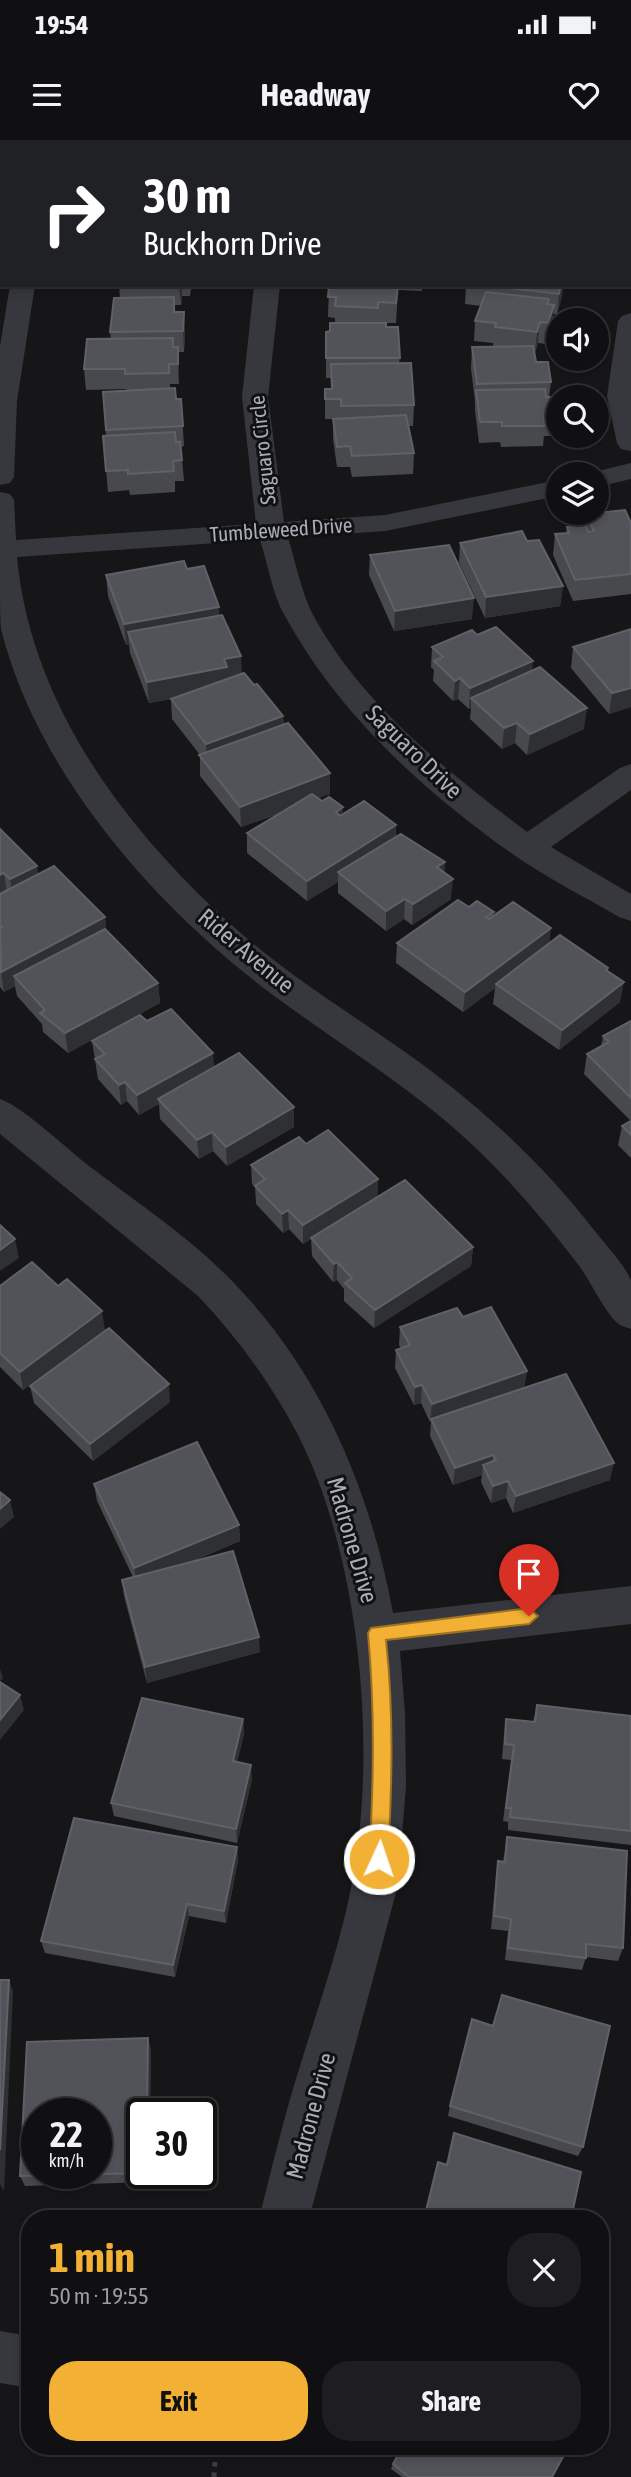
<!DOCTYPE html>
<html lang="en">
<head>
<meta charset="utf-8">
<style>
	:root { --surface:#101012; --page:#1e1e20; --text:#f1f3f6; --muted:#9c9d9f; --line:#303032; --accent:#f2b134 }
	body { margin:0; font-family:"Asap Condensed",sans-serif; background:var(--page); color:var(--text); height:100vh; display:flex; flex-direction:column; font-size:26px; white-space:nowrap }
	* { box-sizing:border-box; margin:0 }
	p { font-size:23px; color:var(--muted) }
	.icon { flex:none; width:38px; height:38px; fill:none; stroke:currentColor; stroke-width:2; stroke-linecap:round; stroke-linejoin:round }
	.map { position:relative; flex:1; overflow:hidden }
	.drawer { position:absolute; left:21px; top:2070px; width:588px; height:245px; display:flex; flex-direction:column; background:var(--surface); border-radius:28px; box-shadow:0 4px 10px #0003,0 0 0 2px var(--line) }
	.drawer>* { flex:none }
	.top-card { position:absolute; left:0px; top:0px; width:632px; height:147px; box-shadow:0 4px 10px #0003,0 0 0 2px var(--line); background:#202124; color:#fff; overflow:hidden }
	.fabs { position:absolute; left:546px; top:168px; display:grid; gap:14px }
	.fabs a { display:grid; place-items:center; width:63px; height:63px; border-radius:50%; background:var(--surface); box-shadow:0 4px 10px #0003,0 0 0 2px var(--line); font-size:35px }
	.speed { position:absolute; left:21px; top:1958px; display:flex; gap:14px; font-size:35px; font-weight:700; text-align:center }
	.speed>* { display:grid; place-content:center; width:91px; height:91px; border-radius:50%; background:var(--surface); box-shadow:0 4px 10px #0003,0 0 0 2px var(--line); line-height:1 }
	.speed small { font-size:18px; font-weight:400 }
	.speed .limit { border:4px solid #111; border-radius:10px; background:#fff; color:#111 }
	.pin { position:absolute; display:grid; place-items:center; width:60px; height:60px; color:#fff; margin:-72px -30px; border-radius:50% 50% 50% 0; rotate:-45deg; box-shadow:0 0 7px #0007 }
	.pin .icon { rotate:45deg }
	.me { position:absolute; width:77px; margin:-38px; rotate:3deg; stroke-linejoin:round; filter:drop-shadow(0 0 5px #0008) }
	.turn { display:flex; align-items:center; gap:24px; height:147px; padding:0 28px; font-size:32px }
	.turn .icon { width:91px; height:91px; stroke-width:2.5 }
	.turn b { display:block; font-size:49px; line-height:60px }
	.round { display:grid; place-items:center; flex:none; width:74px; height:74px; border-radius:28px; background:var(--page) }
	.head { display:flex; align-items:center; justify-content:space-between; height:119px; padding:0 28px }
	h1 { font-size:42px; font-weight:700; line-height:52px; color:var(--accent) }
	.button { display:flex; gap:14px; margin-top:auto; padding:14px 28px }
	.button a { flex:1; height:80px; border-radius:28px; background:var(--accent); color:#111; font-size:28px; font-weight:700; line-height:80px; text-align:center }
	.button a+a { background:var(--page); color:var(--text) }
	.status { display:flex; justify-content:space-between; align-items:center; height:49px; padding:0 35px; background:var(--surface); direction:ltr }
	.status svg { height:19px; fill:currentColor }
	header { display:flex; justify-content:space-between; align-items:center; height:91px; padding:0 28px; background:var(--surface); font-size:32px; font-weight:700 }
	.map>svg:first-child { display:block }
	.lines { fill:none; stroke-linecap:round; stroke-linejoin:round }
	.path { stroke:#3d3f44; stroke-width:5; stroke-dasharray:4.5 6; stroke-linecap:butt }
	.minor { fill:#37383d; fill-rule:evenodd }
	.wall { fill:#47494d }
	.shaded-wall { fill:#2f3033 }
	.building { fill:#525359; stroke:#5f6168; stroke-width:2; fill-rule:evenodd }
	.route { fill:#f2b134; stroke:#9d7322; stroke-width:2 }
	.labels { text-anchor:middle; stroke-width:6; stroke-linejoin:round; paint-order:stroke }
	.far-street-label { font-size:21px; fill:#a8adb8; stroke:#111113 }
	.street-label { font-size:24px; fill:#a8adb8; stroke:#111113 }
</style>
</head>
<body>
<div class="status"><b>19:54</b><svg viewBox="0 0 49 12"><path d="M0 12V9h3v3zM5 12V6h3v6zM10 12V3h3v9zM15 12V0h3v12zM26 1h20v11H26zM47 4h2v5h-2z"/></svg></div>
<header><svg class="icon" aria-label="menu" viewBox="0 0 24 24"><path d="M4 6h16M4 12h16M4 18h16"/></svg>Headway<svg class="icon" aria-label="heart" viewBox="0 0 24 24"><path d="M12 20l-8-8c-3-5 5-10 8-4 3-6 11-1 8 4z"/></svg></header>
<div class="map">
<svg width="631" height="2337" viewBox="0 0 631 2337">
	<rect width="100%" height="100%" fill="#161618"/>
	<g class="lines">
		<path class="path" d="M214 2337 216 2306"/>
		<path class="minor" d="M59 0H83V2H59Z
			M10 145H35L17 261 14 337 10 343 0 345V206Z
			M254 145H280L268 257 284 382 385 375 558 340V356L385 391 288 398C296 423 301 452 313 475 362 565 447 631 527 692L620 628 631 624V650L551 707 631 754V781L619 777C585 757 547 738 514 715 424 652 338 573 285 476 272 454 268 424 260 400L17 417C31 569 132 698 243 795 297 842 360 879 419 922 484 970 544 1025 594 1090 603 1102 627 1127 631 1141 631 1155 631 1175 631 1189 626 1187 620 1186 616 1182 602 1167 592 1144 580 1127 549 1086 516 1047 479 1011 418 952 345 908 277 858 158 770 38 636 1 489 0 476 0 459 0 445 0 414 0 383 0 352L10 354 14 360 16 400 256 384 242 257Z
			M631 173V311L621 309 617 303 607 256 618 181 622 176Z
			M631 323V339L597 347V334H586Z
			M0 959C24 967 70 1012 93 1029 138 1063 186 1095 226 1135 318 1226 370 1347 393 1473L631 1446V1484L400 1511 405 1573 406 1646 398 1745 309 2079H259C272 2028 284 1976 300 1926 318 1867 339 1809 351 1748 378 1613 361 1420 299 1297 272 1245 238 1198 198 1156L0 994Z
			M0 2191 30 2196V2248L0 2243Z"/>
	</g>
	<path class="wall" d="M630 13 631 15V57H630Z
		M119 145H192L190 156H182L181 165H175V172L185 192 184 212H178L179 244H170V249L176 259H181L184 306 181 307 184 341H175V352L130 355 129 350 108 352 103 296H106L103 252 126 251V249L86 250 84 229 111 199 110 192 120 158Z
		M329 145H422V151L398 150 396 183H386V187L400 218 399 223 414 265 413 286H409L414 313 413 334 352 337 350 327H337L333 299V279H325V249H331V238H326V192L330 191 335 183V178L328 177Z
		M466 145H563L562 156 557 174H553L552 185 546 204 538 203 535 213 536 222 551 242 549 257 554 276 552 296H544L543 306 501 307 500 302 479 303 475 270V262L471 228 472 207H493V203L474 201 475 181 481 166 465 164Z
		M586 374 631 383V454L573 461 553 415 555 394 566 393 567 387 585 385Z
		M527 401 563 446 560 466 485 478 459 423 460 403Z
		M370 415 472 479 394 491 369 435Z
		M187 429 219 467V475L242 534 283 576 284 585 330 633V654L318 658 322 661 343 667 342 674 396 685V697L445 722 444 732 451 759 412 785 404 779 386 791 338 753V742L307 761 247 713V693L281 673 241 687 200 636V615L172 579 171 559 149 563 130 513 129 504 126 505 108 456 106 435Z
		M631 489V567L609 574 571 528 573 507Z
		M477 495 532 531 584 589 527 615 515 603 502 609 470 579 471 568 469 569 458 559 453 561 433 541 434 530 431 527 432 507Z
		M0 689 38 734 105 777 106 790 158 843 160 863 68 913 43 892 42 884 17 856 15 846 4 852 0 847Z
		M469 767 494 772 493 776 608 831 620 862 559 910 493 864 495 848 463 872 396 823 397 803Z
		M147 881 214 927 294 987 227 1026 213 1011 199 1019 160 979 159 964 139 975 127 961 121 965 98 939 92 901Z
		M631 881V1018L618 1005 622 986 631 981 584 934 587 914 601 907 603 896Z
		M306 1004 378 1039 377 1058 473 1107 471 1126 374 1188 344 1161V1149L337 1140 333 1142 312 1116 311 1099 303 1104 289 1089 283 1093 256 1064 255 1047 252 1044 251 1025Z
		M0 1146 105 1190 23 1250 0 1227Z
		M463 1177 527 1231 524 1248 610 1340 513 1373 506 1358 491 1363 481 1342 482 1335 453 1345 430 1296 431 1281 430 1282 421 1263 414 1265 395 1228 396 1210 401 1208 399 1205 400 1187Z
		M30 1246 170 1262 93 1321 34 1263Z
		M94 1344 239 1385 240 1401 191 1422 260 1512 147 1543 124 1456 122 1440 133 1437 97 1361Z
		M537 1565 631 1576V1705L508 1690V1682L503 1681 511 1620 502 1619 504 1594 506 1579 533 1582Z
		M243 1579 244 1594 237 1622 252 1639 237 1703 114 1676 111 1663Z
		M507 1697 623 1808 618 1821 586 1817 582 1830 505 1820 508 1791 491 1789 496 1734 498 1721 503 1722Z
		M237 1707 238 1720 226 1783 189 1776 175 1837 45 1813 41 1801Z
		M151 1909 150 1974H142V2034H148V2042L25 2046 20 2036Z
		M450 1966 583 2007 578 2016 448 1976Z
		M393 2324 552 2337H402L391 2329Z"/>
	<path class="shaded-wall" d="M179 145H182V156L181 165Z
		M561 145H563L562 156 557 174 559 154Z
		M554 165 552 185 546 204 548 183Z
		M184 172 185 192 184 212 183 191Z
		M540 182 538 203 535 213 537 192Z
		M178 207 179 227V244L178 224Z
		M563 446 560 466 485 478 486 457Z
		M474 458 472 479 394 491 395 471Z
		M219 467 220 488 128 492 129 504 126 505 124 484Z
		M241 516 242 537 228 548 149 563 147 542 224 519Z
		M533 521 531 541 471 558V568L469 569 470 548Z
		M460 538 458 559 453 561 455 541Z
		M631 548V567L609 574 612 553Z
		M587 568 584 589 527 615 530 594Z
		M283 576 284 597 207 624 206 604Z
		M517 583 515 603 502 609 504 588Z
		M330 633V654L241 687 240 667Z
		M343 667 342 688 336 672Z
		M396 685 395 705 338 732V742L307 761V741Z
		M445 722 444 742 437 727Z
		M37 726 40 746 14 759 10 739Z
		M4 733 7 753 0 757V735Z
		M453 739 451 759 412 785 413 764Z
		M405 759 404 779 386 791V771Z
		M105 777 107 797 14 836 15 846 4 852 1 832Z
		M551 788 549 808 496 844 495 848 463 872 465 852Z
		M624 842 620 862 559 910 562 890Z
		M158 843 160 863 68 913 65 893Z
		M213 913 215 933 158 959 159 964 139 975 137 955Z
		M125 942 127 961 121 965 119 945Z
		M294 967V987L227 1026 226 1007Z
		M212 992 213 1011 199 1019 197 1000Z
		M378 1039 377 1058 303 1104V1085Z
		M288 1070 289 1089 283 1093 282 1074Z
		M15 1099 19 1118 0 1131V1110Z
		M473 1107 471 1126 374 1188 375 1170Z
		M337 1122V1140L333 1142 334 1124Z
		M102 1171 105 1190 23 1250 20 1232Z
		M527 1231 524 1249 431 1279 430 1282 432 1264Z
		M169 1244 170 1262 93 1321 90 1304Z
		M422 1245 421 1263 414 1265 415 1247Z
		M493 1315 491 1332 483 1325 482 1335 453 1345 455 1328Z
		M614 1323 610 1340 513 1373 516 1356Z
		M508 1341 506 1358 491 1363 493 1346Z
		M10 1360 14 1377 0 1389V1369Z
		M239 1385 240 1401 137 1444 134 1428Z
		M259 1497 260 1512 147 1543 145 1527Z
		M0 1529 3 1538 0 1541Z
		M20 1555 24 1570 0 1600V1580Z
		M243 1579 244 1594 234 1636 233 1621Z
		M251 1625 252 1639 237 1703 236 1689Z
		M237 1707 238 1720 226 1783 224 1771Z
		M187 1764 189 1776 175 1837 173 1825Z
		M9 1840 13 1852 4 2051 0 2044V2010Z
		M148 1898 151 1909 150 1974H147Z"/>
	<path class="building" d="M167 0H209L214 2H164Z
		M231 0H295V2Z
		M311 0H373L372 2H312L310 1Z
		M570 0H621L623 2 557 1Z
		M630 13 631 15V37L630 38Z
		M329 145H398L396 163 378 162V168L335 166 336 157H328Z
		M483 145H561L559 154Z
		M486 152 549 159 547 164 554 165 548 183 540 182 537 192 495 187 496 183 475 181Z
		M174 157V172H184L183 191 110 192 114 158Z
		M330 183H386V187H398L400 218H326V192L330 191Z
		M173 198V207H178V224H169V233L125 234V229H84L87 199Z
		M533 206 536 222H548L551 242 477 244 472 207Z
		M411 223 414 265 341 266V259H325V249H332L331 224Z
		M175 248 176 259H181L183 286 106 290 103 252Z
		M545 249 546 257H551L554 276H544L545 286H502V282H480L476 250Z
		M406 275 414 313 352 316 350 306 337 307 333 279Z
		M175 292 176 302H180L182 320 173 321 174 331 128 334V330L106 331 103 296Z
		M625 370 631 383V434L575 440 555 394 569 393 567 387 585 384 588 392 594 391 586 374Z
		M522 391 527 401 539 400 563 446 486 457 460 403Z
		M449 405 474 458 395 471 370 415Z
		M184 421 187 429 204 426 219 467 124 484 106 435Z
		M222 475 241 516 224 519 227 527 147 542 128 492Z
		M496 487 533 521 470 548 460 538 455 541 434 521 443 517 432 507 472 490 477 495Z
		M631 489V548L612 553 573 507Z
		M540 527 587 568 530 594 517 583 504 588 471 558Z
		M244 533 254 545 257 544 283 576 206 604 171 559Z
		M288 583 330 633 240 667 199 615Z
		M312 654 322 661 329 657 343 667 336 672 340 676 364 661 396 685 307 741 247 693Z
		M0 689 37 726 10 739 4 733 0 735Z
		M401 694 445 722 437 727 453 739 413 764 405 759 386 771 338 732Z
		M54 726 105 777 1 832 0 788 2 787 0 785V754Z
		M458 760 469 767 477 761 494 772 486 777 489 779 513 762 551 788 465 852 397 803Z
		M105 789 158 843 65 893 40 873 45 870 14 836Z
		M560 795 608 828 606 830 624 842 562 890 496 844Z
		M171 869 213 913 137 955 125 942 119 945 95 919 105 914 92 901 140 875 147 881Z
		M631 881V958L587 914 609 902 603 896Z
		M239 913 294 967 226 1007 212 992 197 1000 158 959Z
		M631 981V995L622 986Z
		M328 990 378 1039 303 1085 288 1070 282 1074 255 1046 265 1039 251 1025 299 997 306 1004Z
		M405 1040 473 1107 375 1170 345 1143 352 1138 337 1122 334 1124 311 1098Z
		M0 1085 15 1099 0 1110Z
		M32 1122 58 1146 67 1139 102 1171 20 1232 0 1213V1146Z
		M491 1167 527 1231 432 1264 422 1245 415 1247 396 1210 410 1205 400 1187 457 1168 463 1177Z
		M109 1188 169 1244 90 1304 30 1246Z
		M566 1234 614 1323 516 1356 508 1341 493 1346 483 1325 496 1320 493 1315 455 1328 431 1279Z
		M197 1302 239 1385 134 1428 94 1344Z
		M0 1352 10 1360 0 1369Z
		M233 1411 259 1497 145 1527 122 1440Z
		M0 1542 20 1555 0 1580Z
		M142 1558 243 1579 233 1621 251 1625 236 1689 111 1663Z
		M537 1565 631 1576V1691L510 1677 511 1668H506L514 1605 505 1604 506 1579 535 1582Z
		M74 1678 237 1707 224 1771 187 1764 173 1825 41 1801Z
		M507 1697 627 1711 623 1808 586 1804V1818L508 1808 511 1779 494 1776 498 1721 505 1722Z
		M0 1840H9L0 2010Z
		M502 1855 610 1886 583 2007 450 1966 472 1879 493 1886Z
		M148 1898 147 1974H142V2033L20 2036 27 1902ZM37 1974H96V2034H37Z
		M454 1993 581 2032 571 2079H424L438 2022 447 2025Z
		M403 2306H569L552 2337H409L393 2324Z"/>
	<path class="route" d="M529 1468 538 1476 529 1484 386 1500C394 1573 392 1645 388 1719L386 1725 379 1728 372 1725 369 1719C374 1643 375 1569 368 1493L371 1488Z"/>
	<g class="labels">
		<g class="far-street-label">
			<text transform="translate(263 310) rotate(-96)" y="7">Saguaro Circle</text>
			<text transform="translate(281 390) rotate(-4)" y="7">Tumbleweed Drive</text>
		</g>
		<g class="street-label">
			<text transform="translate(414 612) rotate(44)" y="8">Saguaro Drive</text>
			<text transform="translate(246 811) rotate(40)" y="8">Rider Avenue</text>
			<text transform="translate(352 1400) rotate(74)" y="8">Madrone Drive</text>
			<text transform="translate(311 1976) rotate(-75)" y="8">Madrone Drive</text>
		</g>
	</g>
</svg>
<div class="fabs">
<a><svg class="icon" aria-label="sound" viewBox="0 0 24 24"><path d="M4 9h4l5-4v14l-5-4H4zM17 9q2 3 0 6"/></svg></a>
<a><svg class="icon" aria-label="search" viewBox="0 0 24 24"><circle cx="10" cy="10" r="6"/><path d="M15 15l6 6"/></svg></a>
<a><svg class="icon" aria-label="layers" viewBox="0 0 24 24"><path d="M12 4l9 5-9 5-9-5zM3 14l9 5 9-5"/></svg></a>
</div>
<div class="speed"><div>22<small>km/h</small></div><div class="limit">30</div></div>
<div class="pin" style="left:529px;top:1476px;background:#d93025"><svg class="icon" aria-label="arrive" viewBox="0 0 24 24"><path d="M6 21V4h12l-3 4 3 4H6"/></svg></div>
<svg class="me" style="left:379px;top:1719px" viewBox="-20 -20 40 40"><circle r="17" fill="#f2b134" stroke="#fff" stroke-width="3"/><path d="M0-11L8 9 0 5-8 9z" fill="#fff"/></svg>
<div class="top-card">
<div class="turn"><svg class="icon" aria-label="right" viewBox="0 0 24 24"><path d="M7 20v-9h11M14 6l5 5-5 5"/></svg><div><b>30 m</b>Buckhorn Drive</div></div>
</div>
<section class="drawer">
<div class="head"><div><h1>1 min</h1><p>50 m · 19:55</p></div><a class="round"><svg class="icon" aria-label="close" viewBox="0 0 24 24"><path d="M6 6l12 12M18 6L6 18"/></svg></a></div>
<div class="button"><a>Exit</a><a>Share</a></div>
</section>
</div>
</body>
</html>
